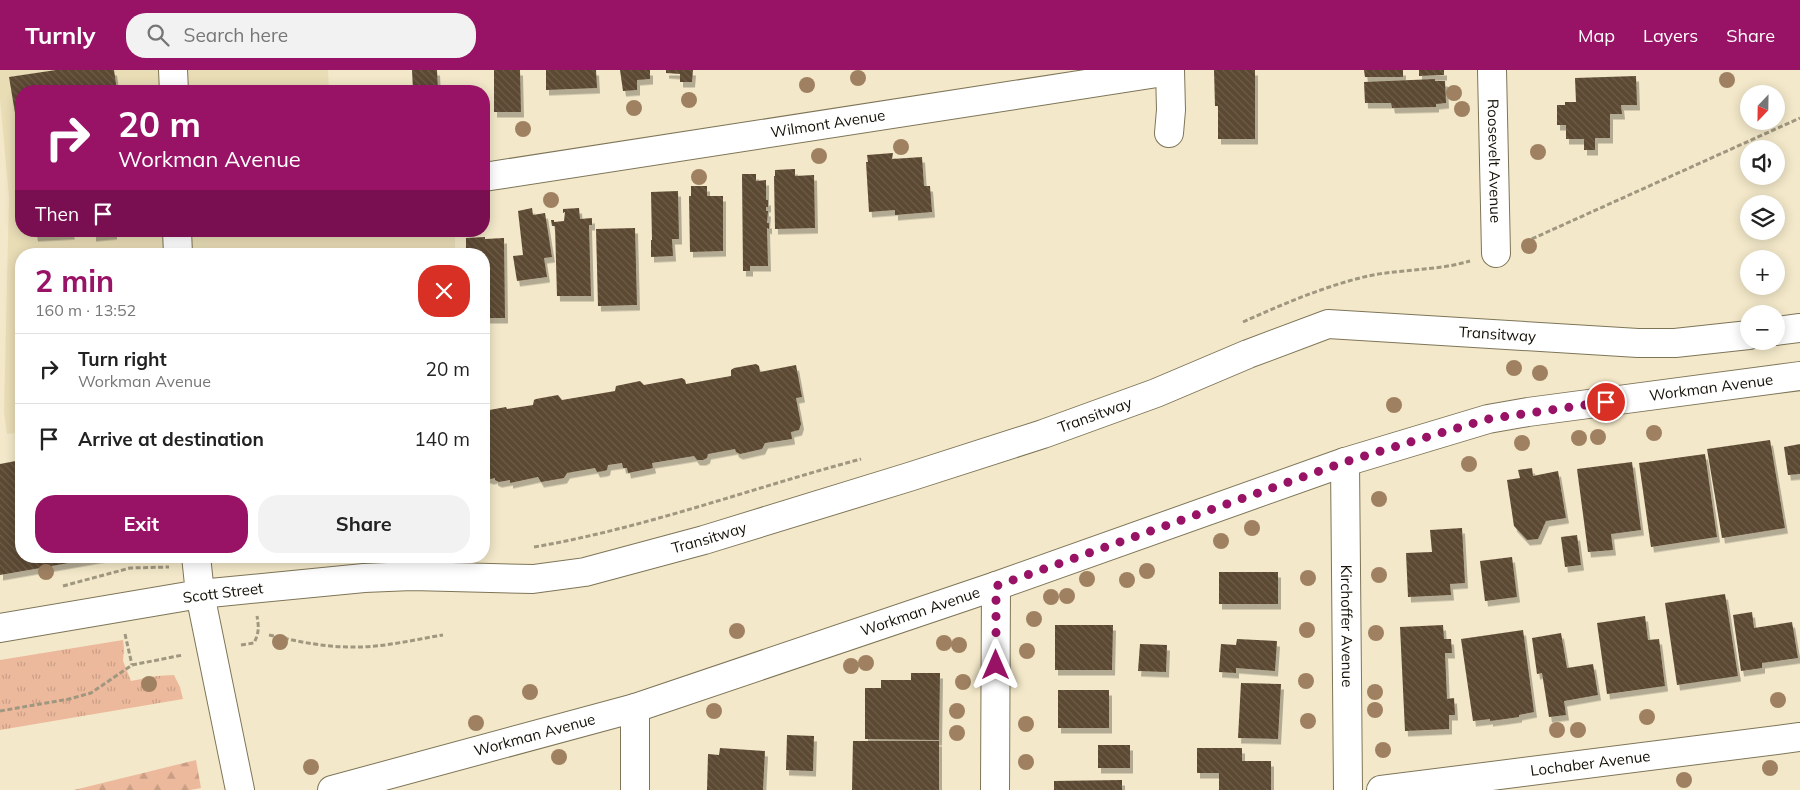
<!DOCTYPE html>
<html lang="en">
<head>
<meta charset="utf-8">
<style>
	:root { --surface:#fff; --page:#f2f2f2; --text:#222; --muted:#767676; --line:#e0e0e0; --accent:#981266 }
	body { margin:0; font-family:Mulish,sans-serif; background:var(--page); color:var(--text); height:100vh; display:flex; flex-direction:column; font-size:19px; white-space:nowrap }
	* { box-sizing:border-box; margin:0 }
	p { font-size:16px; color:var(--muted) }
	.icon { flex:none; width:28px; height:28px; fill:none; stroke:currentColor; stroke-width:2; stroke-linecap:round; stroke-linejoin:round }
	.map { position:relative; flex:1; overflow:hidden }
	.details { position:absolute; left:15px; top:178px; width:475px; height:315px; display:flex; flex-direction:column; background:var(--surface); border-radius:20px; box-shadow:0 2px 12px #0003 }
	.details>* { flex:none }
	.banner { position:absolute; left:15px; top:15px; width:475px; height:152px; border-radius:20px; box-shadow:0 2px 12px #0003; background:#981266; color:#fff; overflow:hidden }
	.needle { width:32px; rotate:202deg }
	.buttons { position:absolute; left:1740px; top:15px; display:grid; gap:10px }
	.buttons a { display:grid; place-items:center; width:45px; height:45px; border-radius:50%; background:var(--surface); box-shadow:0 2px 12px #0003; font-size:25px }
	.pin { position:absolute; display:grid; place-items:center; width:42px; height:42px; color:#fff; margin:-21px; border:2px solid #fff; border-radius:50%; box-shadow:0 1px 5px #0007 }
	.me { position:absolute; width:55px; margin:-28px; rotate:0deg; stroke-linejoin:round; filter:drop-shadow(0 0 4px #0008) }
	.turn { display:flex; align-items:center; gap:18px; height:105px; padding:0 20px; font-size:22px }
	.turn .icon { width:65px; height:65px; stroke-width:2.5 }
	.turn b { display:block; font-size:35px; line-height:42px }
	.then { display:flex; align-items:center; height:48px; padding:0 20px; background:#0003; gap:10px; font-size:19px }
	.round { display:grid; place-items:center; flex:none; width:52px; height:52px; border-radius:20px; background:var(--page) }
	.summary { display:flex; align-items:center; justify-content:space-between; height:85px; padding:0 20px }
	h1 { font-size:30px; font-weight:700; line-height:38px; color:var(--accent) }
	.action { display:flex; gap:10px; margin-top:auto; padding:10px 20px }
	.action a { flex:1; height:58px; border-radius:20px; background:var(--accent); color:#fff; font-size:20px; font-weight:700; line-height:58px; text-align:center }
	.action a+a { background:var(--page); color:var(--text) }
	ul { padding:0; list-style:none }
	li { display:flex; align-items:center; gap:15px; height:70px; padding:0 20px; border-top:1px solid var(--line) }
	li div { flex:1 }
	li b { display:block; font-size:19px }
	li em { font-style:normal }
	header { display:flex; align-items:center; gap:30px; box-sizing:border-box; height:70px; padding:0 25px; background:var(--accent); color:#fff }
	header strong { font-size:24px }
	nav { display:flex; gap:28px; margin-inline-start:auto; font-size:18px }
	.search { width:350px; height:45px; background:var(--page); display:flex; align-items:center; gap:12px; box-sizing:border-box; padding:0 18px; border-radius:20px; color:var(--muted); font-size:19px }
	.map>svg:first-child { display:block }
	.built { fill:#e9ddb6 }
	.grass { fill:url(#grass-tufts) }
	.forest { fill:url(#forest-firs) }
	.building { fill:url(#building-back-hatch); filter:url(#shadow) }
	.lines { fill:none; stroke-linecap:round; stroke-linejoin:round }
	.minor-casing { stroke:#7e7558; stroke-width:30 }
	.major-casing { stroke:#7e7558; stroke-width:30 }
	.path { stroke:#a09780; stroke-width:3; stroke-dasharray:5 2.5; stroke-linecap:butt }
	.minor { stroke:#fff; stroke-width:28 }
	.major { stroke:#fff; stroke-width:28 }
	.tree { fill:#9f8162 }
	.route { stroke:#981266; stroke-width:9; stroke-dasharray:0 16.2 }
	.labels { text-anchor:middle; stroke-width:5; stroke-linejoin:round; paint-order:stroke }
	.street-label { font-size:15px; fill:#141006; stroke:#fff }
</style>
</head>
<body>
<header>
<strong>Turnly</strong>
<div class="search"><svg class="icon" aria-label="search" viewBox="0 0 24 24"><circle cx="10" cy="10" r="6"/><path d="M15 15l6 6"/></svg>Search here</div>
<nav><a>Map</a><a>Layers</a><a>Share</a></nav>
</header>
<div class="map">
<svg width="1800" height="720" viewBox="0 0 1800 720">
	<defs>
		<pattern id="grass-tufts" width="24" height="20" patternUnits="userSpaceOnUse" patternTransform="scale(1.25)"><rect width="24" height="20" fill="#ecb99c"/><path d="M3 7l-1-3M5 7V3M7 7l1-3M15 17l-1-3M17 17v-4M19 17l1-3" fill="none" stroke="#ca9e85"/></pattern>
		<pattern id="forest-firs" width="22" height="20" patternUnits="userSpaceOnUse" patternTransform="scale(1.25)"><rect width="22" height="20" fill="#ecb99c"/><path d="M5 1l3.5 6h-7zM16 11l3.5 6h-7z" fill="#ca9e85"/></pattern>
		<pattern id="building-back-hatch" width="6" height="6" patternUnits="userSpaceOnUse" patternTransform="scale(1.25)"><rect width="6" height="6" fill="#5b4832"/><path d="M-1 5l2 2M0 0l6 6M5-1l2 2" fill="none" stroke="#6e5e4c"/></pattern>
		<filter id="shadow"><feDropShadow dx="3" dy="5.5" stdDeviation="0" flood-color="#0004"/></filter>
	</defs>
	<rect width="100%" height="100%" fill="#f3e8c9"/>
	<path class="built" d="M0 0H328L329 21H21V161H455V184H21V362L7 364 4 342 9 127 0 29Z"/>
	<path class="grass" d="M123 570 124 578 123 591 131 611 157 606 174 605 180 617 183 629 0 660V590Z"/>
	<path class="forest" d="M196 690 201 718 190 720H74Z"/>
	<path class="building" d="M56 0H114L117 21H21V48L16 49 9 7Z
		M412 0H437L438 21H413Z
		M494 0H520L521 42H494Z
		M546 0H596L597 18 546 20Z
		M620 0H650V9L637 10V20L623 21Z
		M666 0H693L692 12H680V4L666 3Z
		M1214 0H1255V69H1218V36H1215Z
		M1364 0H1403V7H1365Z
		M1419 0H1444V5L1419 6Z
		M1636 6 1637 35H1621L1622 44H1610V68H1595V80H1584V69H1566V55H1557V35H1565V32H1576L1575 8Z
		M1435 9V11H1445L1446 33 1436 34V37L1392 38 1391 33H1365L1364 12Z
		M893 83 892 89 922 87 924 116H930L932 142 895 145V140L869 142 866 92H868L867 85Z
		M795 99V106L814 105 815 158 775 159 774 106H775V100Z
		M742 104H756V111L766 110V130H768V137H766V141H768L767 153H769V159L767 158 768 196H750V201H743Z
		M691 116H707V126H723V181L690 182 689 126H691Z
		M678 121 679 169H672L673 186 651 187V170H652L651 122Z
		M532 138 533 145 545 143 552 187 544 188 547 207 517 211 513 186 523 185 518 141Z
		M579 138 580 149 592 148V155H589L591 226H557L555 156H552L551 150H554V152L564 151 565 142 563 143V139Z
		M635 158 637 235 598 236 596 159Z
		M34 161H71L72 164 35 166Z
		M93 161H114V164L93 166Z
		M485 167V169L504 168 505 248H484V184H466V168Z
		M756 294 759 296 760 302 796 295 802 327 796 328 801 354 799 360 791 362 792 369 765 373 762 379 740 384 736 382 735 379 708 384 707 388 703 390H697L694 386 652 393 653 398 628 403 627 398H623L622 393 608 395 607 400 604 401 597 402 595 398 567 403 564 408 541 412 538 407 510 413V410L499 412 495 410V408L491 409 484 407V341L506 337 507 339 533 335 534 330 536 329 558 325 562 330 615 321 616 316 640 311 644 315 682 308 685 310 686 314 731 306V300L734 298Z
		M1770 370 1785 458 1722 468 1707 379Z
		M1800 374V404L1788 405 1784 377Z
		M1705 384 1717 467 1651 477 1639 393Z
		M21 390V486L103 487 0 505V394Z
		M1632 392 1641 460 1611 464 1613 480 1588 482 1577 399Z
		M1532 398 1533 406 1558 401 1566 448 1546 451 1538 469 1527 470 1514 456 1507 410 1520 408 1518 400Z
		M1462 458 1465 513 1450 514 1451 525 1408 527 1406 483 1432 482 1430 460Z
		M1577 465 1581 495 1565 497 1561 467Z
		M1512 487 1517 527 1485 531 1480 491Z
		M1219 502H1278V534H1219Z
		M1725 524 1738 606 1677 615 1665 533Z
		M1752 542 1754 558 1792 552 1798 588 1762 593V598L1741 601 1733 545Z
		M1645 546 1648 570 1659 569 1665 616 1607 624 1597 553Z
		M1055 555H1113L1112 600H1055Z
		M1443 555 1444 569H1451L1452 583H1445L1447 629 1454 628 1455 645H1449V659L1405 661 1400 557Z
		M1523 560 1534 642 1519 645V647L1505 649 1490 651V649L1473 651 1461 569Z
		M1561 563 1567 598 1593 594 1598 625 1564 631 1566 645 1549 647 1542 603 1537 604 1532 568Z
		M1237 569 1277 571 1275 601 1236 598V603L1219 602 1221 574 1236 575Z
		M1140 574 1167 575 1166 602 1138 601Z
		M911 603H940L939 670 865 669V618H881V610H911Z
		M1241 613 1281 614 1278 669 1238 668Z
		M1058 620H1109V658H1058Z
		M787 665 814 666 813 701 786 700Z
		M853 671H939V720H852Z
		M1098 675H1130V698H1098Z
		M720 678 765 681 763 720H707L708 684 719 685Z
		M1197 678H1242V691H1271V720H1219V703H1197Z
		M1122 710V720H1054V711Z"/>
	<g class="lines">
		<defs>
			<g id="minor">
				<path id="s1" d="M1492 0 1496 183"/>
				<path d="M1169 63 1171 40 1170 0"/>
				<path id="s2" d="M484 107 1170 1"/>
				<path d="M1776 261 1800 258"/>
				<path id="s3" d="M1345 392 1348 720"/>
				<path d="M635 638V720"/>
				<path id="s4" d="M240 720 200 524 364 508 412 506 533 509 585 502 704 470 909 407 1043 364 1156 323 1248 284 1328 254 1638 273H1675L1749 265"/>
				<path id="s5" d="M332 720 635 638 996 516 1345 392 1488 349 1528 342 1800 306"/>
				<path d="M995 720 996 516"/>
				<path id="s6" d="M1381 720 1800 667"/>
			</g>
			<path id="major" d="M173 0 174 21
				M177 161 178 184
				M0 558 200 524 196 486"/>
		</defs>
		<use href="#minor" class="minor-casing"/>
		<use href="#major" class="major-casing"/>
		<path class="path" d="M1525 172 1800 48
			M1243 252C1283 234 1325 216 1368 206 1402 199 1436 201 1470 191
			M534 477C645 458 752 418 861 389
			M63 516 130 498 169 497
			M125 564 132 595
			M269 565C296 571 323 577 350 577 381 578 412 570 443 565
			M241 575 254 573C259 563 259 557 257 546
			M0 641 69 629 91 623 132 595 183 585"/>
		<use href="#minor" class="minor"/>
		<use href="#major" class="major"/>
	</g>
	<g class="tree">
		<circle cx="858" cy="8" r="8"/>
		<circle cx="1727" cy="10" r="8"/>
		<circle cx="807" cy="15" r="8"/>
		<circle cx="1454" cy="23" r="8"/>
		<circle cx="689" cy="30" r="8"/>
		<circle cx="634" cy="38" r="8"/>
		<circle cx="1462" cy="39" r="8"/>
		<circle cx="523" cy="59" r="8"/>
		<circle cx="901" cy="77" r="8"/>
		<circle cx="1538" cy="82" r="8"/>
		<circle cx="819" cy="86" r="8"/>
		<circle cx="699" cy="107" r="8"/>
		<circle cx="551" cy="130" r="8"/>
		<circle cx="1529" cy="176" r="8"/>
		<circle cx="1514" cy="298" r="8"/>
		<circle cx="1540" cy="303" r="8"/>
		<circle cx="1394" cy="335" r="8"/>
		<circle cx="1654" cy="363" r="8"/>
		<circle cx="1598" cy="367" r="8"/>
		<circle cx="1579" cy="368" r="8"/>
		<circle cx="1522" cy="373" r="8"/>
		<circle cx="1469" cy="394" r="8"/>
		<circle cx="1379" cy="429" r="8"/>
		<circle cx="1252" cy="458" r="8"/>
		<circle cx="1221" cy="471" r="8"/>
		<circle cx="1147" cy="501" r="8"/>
		<circle cx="46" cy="502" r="8"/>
		<circle cx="1379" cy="505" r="8"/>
		<circle cx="1308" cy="508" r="8"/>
		<circle cx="1087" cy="509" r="8"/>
		<circle cx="1127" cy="510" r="8"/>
		<circle cx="1067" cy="526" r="8"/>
		<circle cx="1051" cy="527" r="8"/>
		<circle cx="1034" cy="549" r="8"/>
		<circle cx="1307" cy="560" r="8"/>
		<circle cx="737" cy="561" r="8"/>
		<circle cx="1376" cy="563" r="8"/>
		<circle cx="280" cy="572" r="8"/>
		<circle cx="944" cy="573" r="8"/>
		<circle cx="959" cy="575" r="8"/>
		<circle cx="1027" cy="581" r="8"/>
		<circle cx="866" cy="593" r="8"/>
		<circle cx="851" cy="596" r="8"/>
		<circle cx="1306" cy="611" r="8"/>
		<circle cx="963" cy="612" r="8"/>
		<circle cx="149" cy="614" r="8"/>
		<circle cx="530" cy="622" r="8"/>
		<circle cx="1375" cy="622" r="8"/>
		<circle cx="1778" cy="630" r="8"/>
		<circle cx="1375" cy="640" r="8"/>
		<circle cx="714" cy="641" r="8"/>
		<circle cx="957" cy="641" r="8"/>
		<circle cx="1647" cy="647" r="8"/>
		<circle cx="1308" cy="651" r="8"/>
		<circle cx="476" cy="653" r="8"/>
		<circle cx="1026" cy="654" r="8"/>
		<circle cx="1557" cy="660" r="8"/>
		<circle cx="1578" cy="660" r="8"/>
		<circle cx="957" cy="663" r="8"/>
		<circle cx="1383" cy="680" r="8"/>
		<circle cx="559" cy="687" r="8"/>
		<circle cx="1026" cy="692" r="8"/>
		<circle cx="311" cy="697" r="8"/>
		<circle cx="1770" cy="698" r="8"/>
		<circle cx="1684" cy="710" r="8"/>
	</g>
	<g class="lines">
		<path class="route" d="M996 595V516L1345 392 1417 370 1488 349 1606 332"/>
	</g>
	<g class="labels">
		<g class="street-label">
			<text dy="5" stroke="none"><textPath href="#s2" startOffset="348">Wilmont Avenue</textPath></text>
			<text dy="5" stroke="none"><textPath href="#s1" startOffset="91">Roosevelt Avenue</textPath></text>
			<text dy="5" stroke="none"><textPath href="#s4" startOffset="1540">Transitway</textPath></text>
			<text dy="5" stroke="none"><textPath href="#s5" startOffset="1440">Workman Avenue</textPath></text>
			<text dy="5" stroke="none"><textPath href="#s4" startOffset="1120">Transitway</textPath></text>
			<text dy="5" stroke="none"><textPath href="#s4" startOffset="715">Transitway</textPath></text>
			<text transform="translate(223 523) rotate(-7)" y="5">Scott Street</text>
			<text dy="5" stroke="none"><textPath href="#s5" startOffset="615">Workman Avenue</textPath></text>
			<text dy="5" stroke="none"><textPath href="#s3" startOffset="164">Kirchoffer Avenue</textPath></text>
			<text dy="5" stroke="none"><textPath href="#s5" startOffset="210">Workman Avenue</textPath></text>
			<text dy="5" stroke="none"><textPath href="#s6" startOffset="211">Lochaber Avenue</textPath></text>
		</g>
	</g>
</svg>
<div class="buttons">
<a><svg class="needle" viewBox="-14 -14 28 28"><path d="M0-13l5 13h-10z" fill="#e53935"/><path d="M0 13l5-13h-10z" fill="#767676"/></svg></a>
<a><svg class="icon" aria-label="sound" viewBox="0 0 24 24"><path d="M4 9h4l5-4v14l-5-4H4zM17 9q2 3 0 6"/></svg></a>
<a><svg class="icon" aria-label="layers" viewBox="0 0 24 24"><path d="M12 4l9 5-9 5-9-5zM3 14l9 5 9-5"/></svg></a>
<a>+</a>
<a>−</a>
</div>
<div class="pin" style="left:1606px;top:332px;background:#d93025"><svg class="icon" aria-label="arrive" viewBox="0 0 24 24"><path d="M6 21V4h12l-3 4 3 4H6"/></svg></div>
<svg class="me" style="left:996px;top:595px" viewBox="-20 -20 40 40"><path d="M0-17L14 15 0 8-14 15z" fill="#981266" stroke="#fff" stroke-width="4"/></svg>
<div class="banner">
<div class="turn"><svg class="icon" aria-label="right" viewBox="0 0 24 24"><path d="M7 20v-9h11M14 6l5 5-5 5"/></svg><div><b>20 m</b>Workman Avenue</div></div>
<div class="then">Then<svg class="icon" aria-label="arrive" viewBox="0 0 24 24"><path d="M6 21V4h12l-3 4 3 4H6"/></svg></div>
</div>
<section class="details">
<div class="summary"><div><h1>2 min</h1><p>160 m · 13:52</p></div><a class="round" style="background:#d93025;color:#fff"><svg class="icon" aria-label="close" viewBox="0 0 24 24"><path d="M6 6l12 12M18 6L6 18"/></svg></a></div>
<ul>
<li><svg class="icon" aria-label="right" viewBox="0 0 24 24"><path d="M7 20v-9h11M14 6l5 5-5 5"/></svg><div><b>Turn right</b><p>Workman Avenue</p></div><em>20 m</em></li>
<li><svg class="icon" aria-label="arrive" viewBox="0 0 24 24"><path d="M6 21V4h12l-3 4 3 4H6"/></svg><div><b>Arrive at destination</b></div><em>140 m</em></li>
</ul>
<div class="action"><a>Exit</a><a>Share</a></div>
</section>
</div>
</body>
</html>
